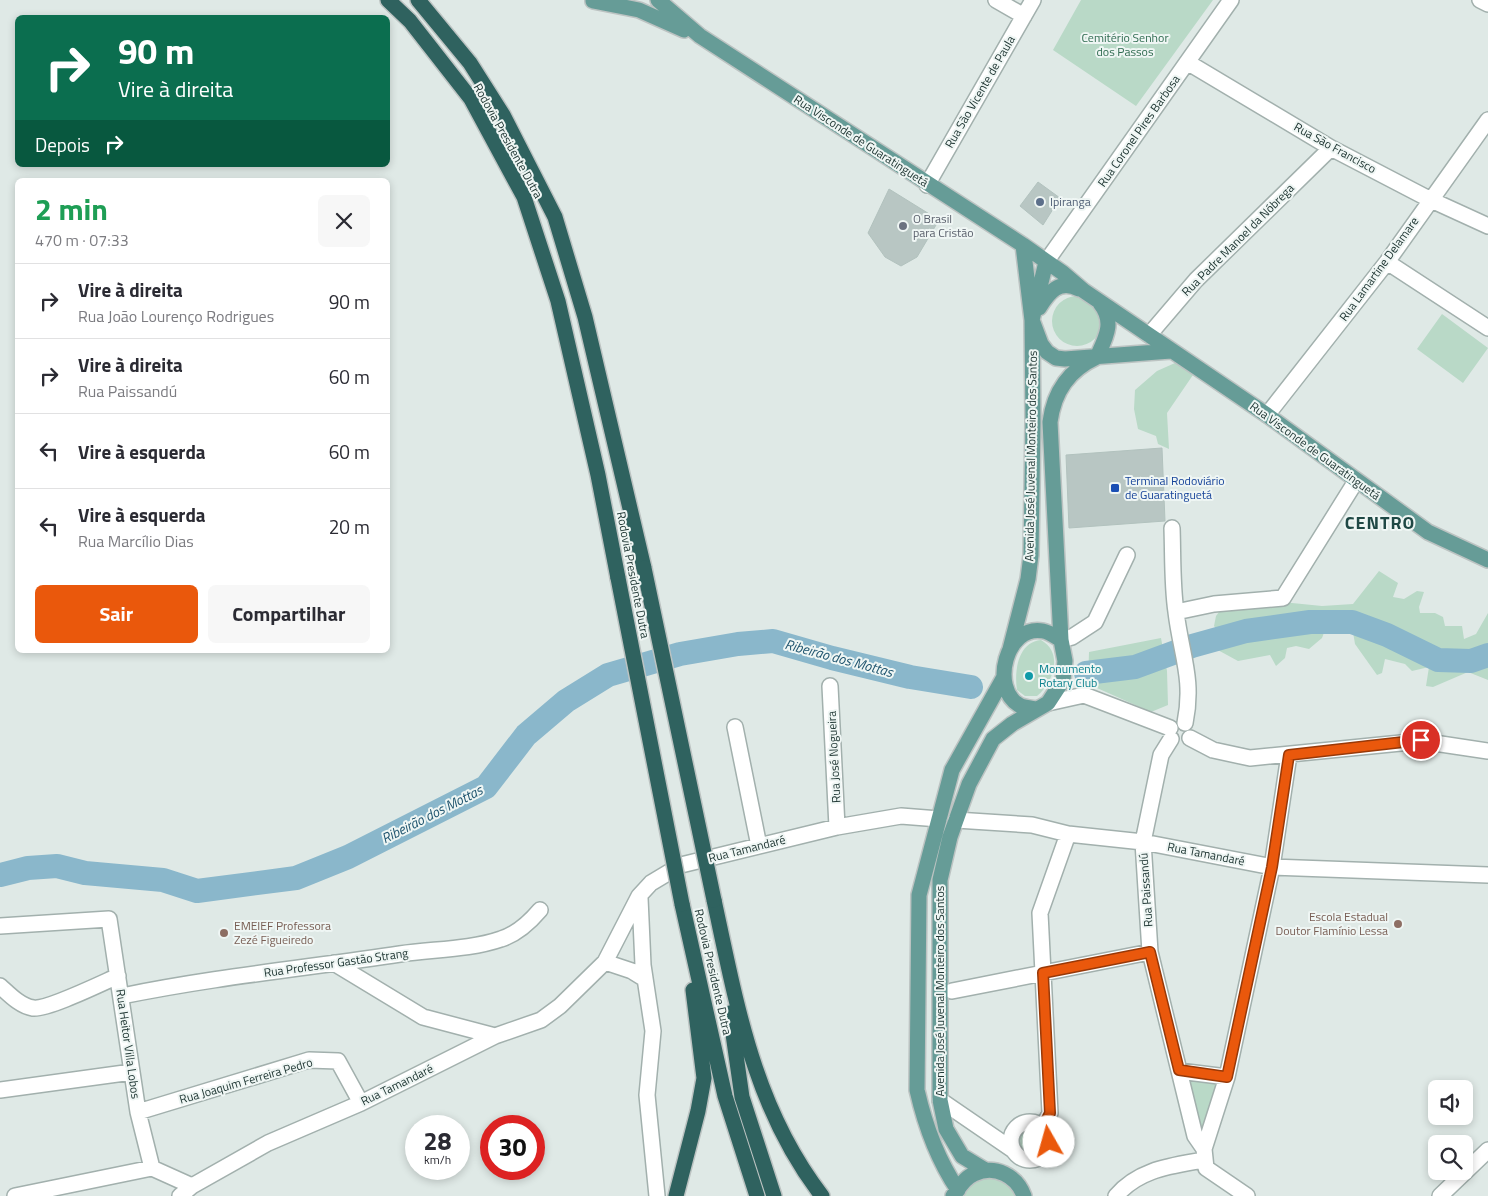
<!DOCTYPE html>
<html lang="pt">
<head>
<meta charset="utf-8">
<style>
	:root { --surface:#fff; --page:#f7f7f7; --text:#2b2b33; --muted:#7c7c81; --line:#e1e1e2; --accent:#ea580c }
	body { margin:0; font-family:"Titillium Web",sans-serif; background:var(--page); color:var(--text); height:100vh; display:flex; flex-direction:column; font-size:19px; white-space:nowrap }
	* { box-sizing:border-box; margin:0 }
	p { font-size:16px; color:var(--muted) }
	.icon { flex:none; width:28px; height:28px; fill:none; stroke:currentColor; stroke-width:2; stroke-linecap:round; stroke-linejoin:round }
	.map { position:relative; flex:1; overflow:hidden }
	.drawer { position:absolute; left:15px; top:178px; width:375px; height:475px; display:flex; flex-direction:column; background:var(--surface); border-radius:8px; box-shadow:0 2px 8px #0003 }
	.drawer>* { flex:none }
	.top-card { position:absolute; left:15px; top:15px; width:375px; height:152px; border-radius:8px; box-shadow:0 2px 8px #0003; background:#0b6e4f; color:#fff; overflow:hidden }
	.tools { position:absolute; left:1428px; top:1080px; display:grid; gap:10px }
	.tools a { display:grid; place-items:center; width:45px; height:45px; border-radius:8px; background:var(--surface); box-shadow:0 2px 8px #0003; font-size:25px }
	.speed { position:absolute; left:405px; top:1115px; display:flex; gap:10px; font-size:25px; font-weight:700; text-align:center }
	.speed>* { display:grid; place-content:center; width:65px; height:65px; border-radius:50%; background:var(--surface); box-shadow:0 2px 8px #0003; line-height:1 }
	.speed small { font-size:12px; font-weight:400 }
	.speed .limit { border:8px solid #d22; background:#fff; color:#111 }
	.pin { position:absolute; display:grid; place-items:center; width:42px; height:42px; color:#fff; margin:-21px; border:2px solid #fff; border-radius:50%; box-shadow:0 1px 5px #0007 }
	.me { position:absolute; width:55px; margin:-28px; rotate:353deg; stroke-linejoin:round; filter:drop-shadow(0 0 4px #0008) }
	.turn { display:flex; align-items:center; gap:18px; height:105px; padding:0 20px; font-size:22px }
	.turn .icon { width:65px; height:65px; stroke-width:2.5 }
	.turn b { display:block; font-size:35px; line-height:42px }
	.then { display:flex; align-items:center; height:48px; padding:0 20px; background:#0003; gap:10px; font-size:19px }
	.round { display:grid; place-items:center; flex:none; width:52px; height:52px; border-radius:8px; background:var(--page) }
	.summary { display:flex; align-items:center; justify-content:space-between; height:85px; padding:0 20px }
	h1 { font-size:30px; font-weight:700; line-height:38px; color:#1e9e55 }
	.cta { display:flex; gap:10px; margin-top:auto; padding:10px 20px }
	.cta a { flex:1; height:58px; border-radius:8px; background:var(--accent); color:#fff; font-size:20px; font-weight:700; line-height:58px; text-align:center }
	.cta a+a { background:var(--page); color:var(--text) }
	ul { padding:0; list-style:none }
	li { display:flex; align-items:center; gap:15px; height:75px; padding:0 20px; border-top:1px solid var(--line) }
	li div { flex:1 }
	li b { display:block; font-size:19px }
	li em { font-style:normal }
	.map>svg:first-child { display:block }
	.green { fill:#b9d9c7 }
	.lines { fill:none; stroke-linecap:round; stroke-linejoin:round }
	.river { stroke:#8ab7cb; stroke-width:24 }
	.building { fill:#b8c6c3; stroke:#b2c2be }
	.minor-casing { stroke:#a2b0ad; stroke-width:18 }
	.major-casing { stroke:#bcc3c2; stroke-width:18 }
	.highway-casing { stroke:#bcc3c2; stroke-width:18 }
	.minor { stroke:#fff; stroke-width:15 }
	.major { stroke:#669c97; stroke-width:15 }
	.highway { stroke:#2f625f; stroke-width:15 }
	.highway-bridge-casing { stroke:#bcc3c2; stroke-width:18; stroke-linecap:butt }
	.highway-bridge { stroke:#2f625f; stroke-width:15 }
	.route-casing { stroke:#983908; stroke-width:12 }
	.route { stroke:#ea580c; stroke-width:9 }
	.service-dot { fill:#5c6f8a; stroke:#eff6f4; stroke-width:2 }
	.worship-dot { fill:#6b7280; stroke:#eff6f4; stroke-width:2 }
	.transit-dot { fill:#1a4fb4; stroke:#eff6f4; stroke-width:2 }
	.culture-dot { fill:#0f9aa8; stroke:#eff6f4; stroke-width:2 }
	.education-dot { fill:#8d6e63; stroke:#eff6f4; stroke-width:2 }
	.labels { text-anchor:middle; stroke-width:4; stroke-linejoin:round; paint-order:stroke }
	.park-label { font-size:12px; fill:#2f6b50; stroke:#eff6f4 }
	.street-label { font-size:12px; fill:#213835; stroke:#eff6f4 }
	.service-label { font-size:12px; fill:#4e5e75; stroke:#eff6f4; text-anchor:start }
	.worship-label { font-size:12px; fill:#5b616d; stroke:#eff6f4; text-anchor:start }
	.transit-label { font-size:12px; fill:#164399; stroke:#eff6f4; text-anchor:start }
	.culture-label { font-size:12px; fill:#0d838f; stroke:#eff6f4; text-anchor:start }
	.education-label { font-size:12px; fill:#785e54; stroke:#eff6f4; text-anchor:end }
	.water-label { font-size:14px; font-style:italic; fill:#20556f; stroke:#eff6f4 }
	.district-label { font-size:18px; font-weight:bold; letter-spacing:1px; fill:#1f4845; stroke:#eff6f4 }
</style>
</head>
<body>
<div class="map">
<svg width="1488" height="1196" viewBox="0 0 1488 1196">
	<rect width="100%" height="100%" fill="#dfe9e6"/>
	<path class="green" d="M1081 0H1213L1136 106 1053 50Z
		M1052 321a25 25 0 1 1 50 0a25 25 0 1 1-50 0Z
		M1442 314 1488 348 1463 383 1417 349Z
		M1175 363 1195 372 1167 413 1169 449 1158 444 1156 436 1138 429 1134 409 1135 390 1157 371Z
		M1379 571 1398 583 1393 597 1404 599 1417 591 1424 592 1419 607 1420 613H1435L1443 617 1445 626H1462L1464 639 1476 634 1488 613V680L1468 672 1433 687 1426 686 1429 667 1412 671 1405 664 1385 659 1382 673 1377 675 1355 644 1353 632 1325 630 1322 638 1309 649 1296 646 1287 648 1285 658 1276 666 1270 655 1238 661 1216 649 1220 634 1214 626 1216 616 1222 608 1282 602 1322 606 1353 604Z
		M1161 638 1167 671 1168 705 1151 712 1088 684 1089 652Z
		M1041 640C1064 653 1053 683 1037 696H1025L1017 690C1014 671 1018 642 1041 640Z
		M1184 1073 1218 1078 1205 1139 1195 1127Z
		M1017 1140a14 14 0 1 1 28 0a14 14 0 1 1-28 0Z
		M984 1176 1004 1179 1019 1196H961L967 1187Z"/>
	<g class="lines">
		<path class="river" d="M1086 673 1135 667 1192 646 1246 631 1310 622H1352L1387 635 1438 660 1471 661 1488 655
			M0 875 28 868 57 866 85 873 163 880 197 891 296 878 348 857 486 787 526 735 566 701 608 675 680 654 738 644 773 641 832 658 910 677 971 687"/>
	</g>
	<path class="building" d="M1038 182 1060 198 1043 225 1020 206Z
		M889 189 939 220 917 257 901 266 885 257 868 233Z
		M1162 448 1165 521 1069 528 1066 455Z"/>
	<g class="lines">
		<defs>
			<path id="minor" d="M996 0 1024 16
				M1480 0 1488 4
				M1187 62 1331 148 1429 199 1488 226
				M927 185 1033 0
				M1046 262 1231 0
				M1387 262 1488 328
				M1149 335 1196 280 1331 148
				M1267 415 1387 262 1488 120
				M1172 528C1173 555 1172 585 1176 612 1181 654 1194 679 1185 723
				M1176 612 1214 604 1283 598 1356 481
				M1061 640 1072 637 1095 622 1127 555
				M830 686 837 827
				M1048 703 1084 695 1170 728
				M735 727 759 846
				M1190 738 1213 750 1250 758 1421 741 1488 751
				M1171 739 1161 755 1143 842 1150 952 1195 1136 1204 1149 1206 1168 1247 1196
				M956 820 1032 825 1068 834 1143 842 1272 867 1488 875
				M640 898 643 965 653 1031 647 1095 657 1196
				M0 926 109 919 138 1112 152 1168
				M605 962 632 971 645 979
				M334 963 423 1017 495 1036
				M0 986C9 994 20 1006 33 1008 47 1010 102 983 118 976
				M952 991 1150 952
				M122 996C214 977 307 968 400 954 433 949 469 950 501 939 517 934 529 923 540 910
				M1179 1071 1227 1077
				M0 1090 132 1072
				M940 1100 1013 1150
				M138 1112 309 1060 338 1061 361 1103
				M1011 1141a19 19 0 1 1 38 0a19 19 0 1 1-38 0Z
				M1043 1127 1050 1113 1040 913 1068 834
				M1204 1149 1227 1077 1272 867 1289 755
				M15 1196 152 1168 192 1186
				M180 1196 192 1186 268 1143 361 1103 495 1036 541 1020 560 1006 605 962 639 896 651 883 681 865 837 827 901 816 939 819
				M1116 1196C1139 1169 1171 1166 1204 1160
				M1440 1196 1488 1150"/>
			<path id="major" d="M658 0 700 36 1023 245 1063 273 1084 291 1267 415 1428 532 1488 560
				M593 1 639 10 684 30
				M1046 262 1032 320 1041 344 1047 352 1056 358 1065 359 1171 351
				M1039 308C1049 292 1059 279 1079 289
				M1097 357C1106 337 1115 322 1100 303
				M1010 649 1028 579 1031 555 1033 422 1032 320 1023 245
				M1038 709C1032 708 1024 708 1019 705 990 688 1006 624 1043 631 1049 632 1056 637 1061 640
				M985 1170 962 1156 946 1129 940 1100V880L950 837 969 784 993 739 1012 724 1048 703 1063 680 1065 661 1061 640 1050 422C1054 391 1069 370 1097 357
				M958 1190C937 1159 925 1125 917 1090L919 895 952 770 1004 677
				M953 1196C959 1188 964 1178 974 1174 995 1164 1017 1176 1024 1196"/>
			<path id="highway" d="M388 0 410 21 471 99 524 197 558 301 598 475 618 578
				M418 0 470 63 503 115 555 217 585 317 644 568
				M714 900C737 1006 754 1108 822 1196
				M682 904 725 1096 757 1196
				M730 1013 742 1097 774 1196
				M676 1196 698 1111 704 1078 693 990"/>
		</defs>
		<use href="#minor" class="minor-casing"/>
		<use href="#major" class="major-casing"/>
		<use href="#highway" class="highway-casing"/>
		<use href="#minor" class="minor"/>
		<use href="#major" class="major"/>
		<use href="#highway" class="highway"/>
		<defs>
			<path id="highway-bridge" d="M644 568 714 900
				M618 578 682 904"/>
		</defs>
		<use href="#highway-bridge" class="highway-bridge-casing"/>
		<use href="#highway-bridge" class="highway-bridge"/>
	</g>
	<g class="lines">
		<defs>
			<path id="route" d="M1049 1142 1043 1127 1050 1113 1043 973 1150 952 1179 1070 1227 1077 1272 867 1289 755 1421 740"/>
		</defs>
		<use href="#route" class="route-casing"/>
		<use href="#route" class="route"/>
	</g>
	<circle class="service-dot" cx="1040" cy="202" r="5"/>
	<circle class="worship-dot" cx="903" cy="226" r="5"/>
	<rect class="transit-dot" x="1110" y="483" width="10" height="10" rx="2.5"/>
	<circle class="culture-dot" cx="1029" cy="676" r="5"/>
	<g class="education-dot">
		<circle cx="1398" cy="924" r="5"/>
		<circle cx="224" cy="933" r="5"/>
	</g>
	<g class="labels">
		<g class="park-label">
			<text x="1125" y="42">Cemitério Senhor<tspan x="1125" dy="14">dos Passos</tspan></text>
		</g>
		<g class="street-label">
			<text transform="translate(980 92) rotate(-60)" y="4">Rua São Vicente de Paula</text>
			<text transform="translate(1139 131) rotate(-55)" y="4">Rua Coronel Pires Barbosa</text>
			<text transform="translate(508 141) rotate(61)" y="4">Rodovia Presidente Dutra</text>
			<text transform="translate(861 141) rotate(33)" y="4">Rua Visconde de Guaratinguetá</text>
			<text transform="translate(1335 148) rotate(29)" y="4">Rua São Francisco</text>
			<text transform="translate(1238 240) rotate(-45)" y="4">Rua Padre Manoel da Nóbrega</text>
			<text transform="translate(1379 269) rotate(-54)" y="4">Rua Lamartine Delamare</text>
			<text transform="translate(1315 451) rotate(36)" y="4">Rua Visconde de Guaratinguetá</text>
			<text transform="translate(1031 456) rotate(-89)" y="4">Avenida José Juvenal Monteiro dos Santos</text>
			<text transform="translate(633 575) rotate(79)" y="4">Rodovia Presidente Dutra</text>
			<text transform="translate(834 757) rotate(-93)" y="4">Rua José Nogueira</text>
			<text transform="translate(747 849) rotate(-14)" y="4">Rua Tamandaré</text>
			<text transform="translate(1206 854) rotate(11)" y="4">Rua Tamandaré</text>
			<text transform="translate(1146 890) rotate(-94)" y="4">Rua Paissandú</text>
			<text transform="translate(336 963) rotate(-8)" y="4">Rua Professor Gastão Strang</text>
			<text transform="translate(713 972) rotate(77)" y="4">Rodovia Presidente Dutra</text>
			<text transform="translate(940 991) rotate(-90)" y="4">Avenida José Juvenal Monteiro dos Santos</text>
			<text transform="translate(128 1044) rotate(82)" y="4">Rua Heitor Villa Lobos</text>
			<text transform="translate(246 1081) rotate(-16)" y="4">Rua Joaquim Ferreira Pedro</text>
			<text transform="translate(397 1085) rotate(-26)" y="4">Rua Tamandaré</text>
		</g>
		<g class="service-label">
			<text x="1050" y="206">Ipiranga</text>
		</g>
		<g class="worship-label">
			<text x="913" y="223">O Brasil<tspan x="913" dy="14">para Cristão</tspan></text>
		</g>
		<g class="transit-label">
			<text x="1125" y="485">Terminal Rodoviário<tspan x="1125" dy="14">de Guaratinguetá</tspan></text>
		</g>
		<g class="culture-label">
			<text x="1039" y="673">Monumento<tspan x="1039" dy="14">Rotary Club</tspan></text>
		</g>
		<g class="education-label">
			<text x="1388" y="921">Escola Estadual<tspan x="1388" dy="14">Doutor Flamínio Lessa</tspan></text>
			<text x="234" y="930" text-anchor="start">EMEIEF Professora<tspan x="234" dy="14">Zezé Figueiredo</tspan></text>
		</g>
		<g class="water-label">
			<text transform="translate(839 658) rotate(15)" y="5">Ribeirão dos Mottas</text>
			<text transform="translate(432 814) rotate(-27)" y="5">Ribeirão dos Mottas</text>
		</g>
		<g class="district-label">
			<text x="1380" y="529">CENTRO</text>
		</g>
	</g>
</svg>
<div class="tools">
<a><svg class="icon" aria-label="sound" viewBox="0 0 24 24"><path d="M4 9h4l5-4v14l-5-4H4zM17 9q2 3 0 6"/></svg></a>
<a><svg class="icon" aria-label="search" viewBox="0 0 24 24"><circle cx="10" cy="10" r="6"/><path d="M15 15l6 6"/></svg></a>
</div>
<div class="speed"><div>28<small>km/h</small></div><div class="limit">30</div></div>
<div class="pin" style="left:1421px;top:740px;background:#d93025"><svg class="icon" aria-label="arrive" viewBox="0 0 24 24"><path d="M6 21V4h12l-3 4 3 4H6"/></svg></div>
<svg class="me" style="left:1049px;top:1142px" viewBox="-20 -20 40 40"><circle r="19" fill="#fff"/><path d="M0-13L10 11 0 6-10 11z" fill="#ea580c"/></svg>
<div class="top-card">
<div class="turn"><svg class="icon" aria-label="right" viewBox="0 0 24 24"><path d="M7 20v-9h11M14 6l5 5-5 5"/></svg><div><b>90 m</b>Vire à direita</div></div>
<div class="then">Depois<svg class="icon" aria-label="right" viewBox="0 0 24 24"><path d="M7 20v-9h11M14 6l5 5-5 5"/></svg></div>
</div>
<section class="drawer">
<div class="summary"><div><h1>2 min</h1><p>470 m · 07:33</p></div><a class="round"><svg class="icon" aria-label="close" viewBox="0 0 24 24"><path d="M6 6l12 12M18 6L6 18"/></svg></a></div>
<ul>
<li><svg class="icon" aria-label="right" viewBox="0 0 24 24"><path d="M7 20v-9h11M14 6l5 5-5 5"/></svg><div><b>Vire à direita</b><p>Rua João Lourenço Rodrigues</p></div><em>90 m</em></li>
<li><svg class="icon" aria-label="right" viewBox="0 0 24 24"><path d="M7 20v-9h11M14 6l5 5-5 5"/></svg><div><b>Vire à direita</b><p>Rua Paissandú</p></div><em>60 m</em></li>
<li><svg class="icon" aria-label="left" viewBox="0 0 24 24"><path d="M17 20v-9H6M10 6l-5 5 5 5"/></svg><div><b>Vire à esquerda</b></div><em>60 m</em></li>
<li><svg class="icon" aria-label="left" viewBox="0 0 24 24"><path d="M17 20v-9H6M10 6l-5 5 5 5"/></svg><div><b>Vire à esquerda</b><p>Rua Marcílio Dias</p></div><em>20 m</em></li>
</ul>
<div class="cta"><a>Sair</a><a>Compartilhar</a></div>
</section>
</div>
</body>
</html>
